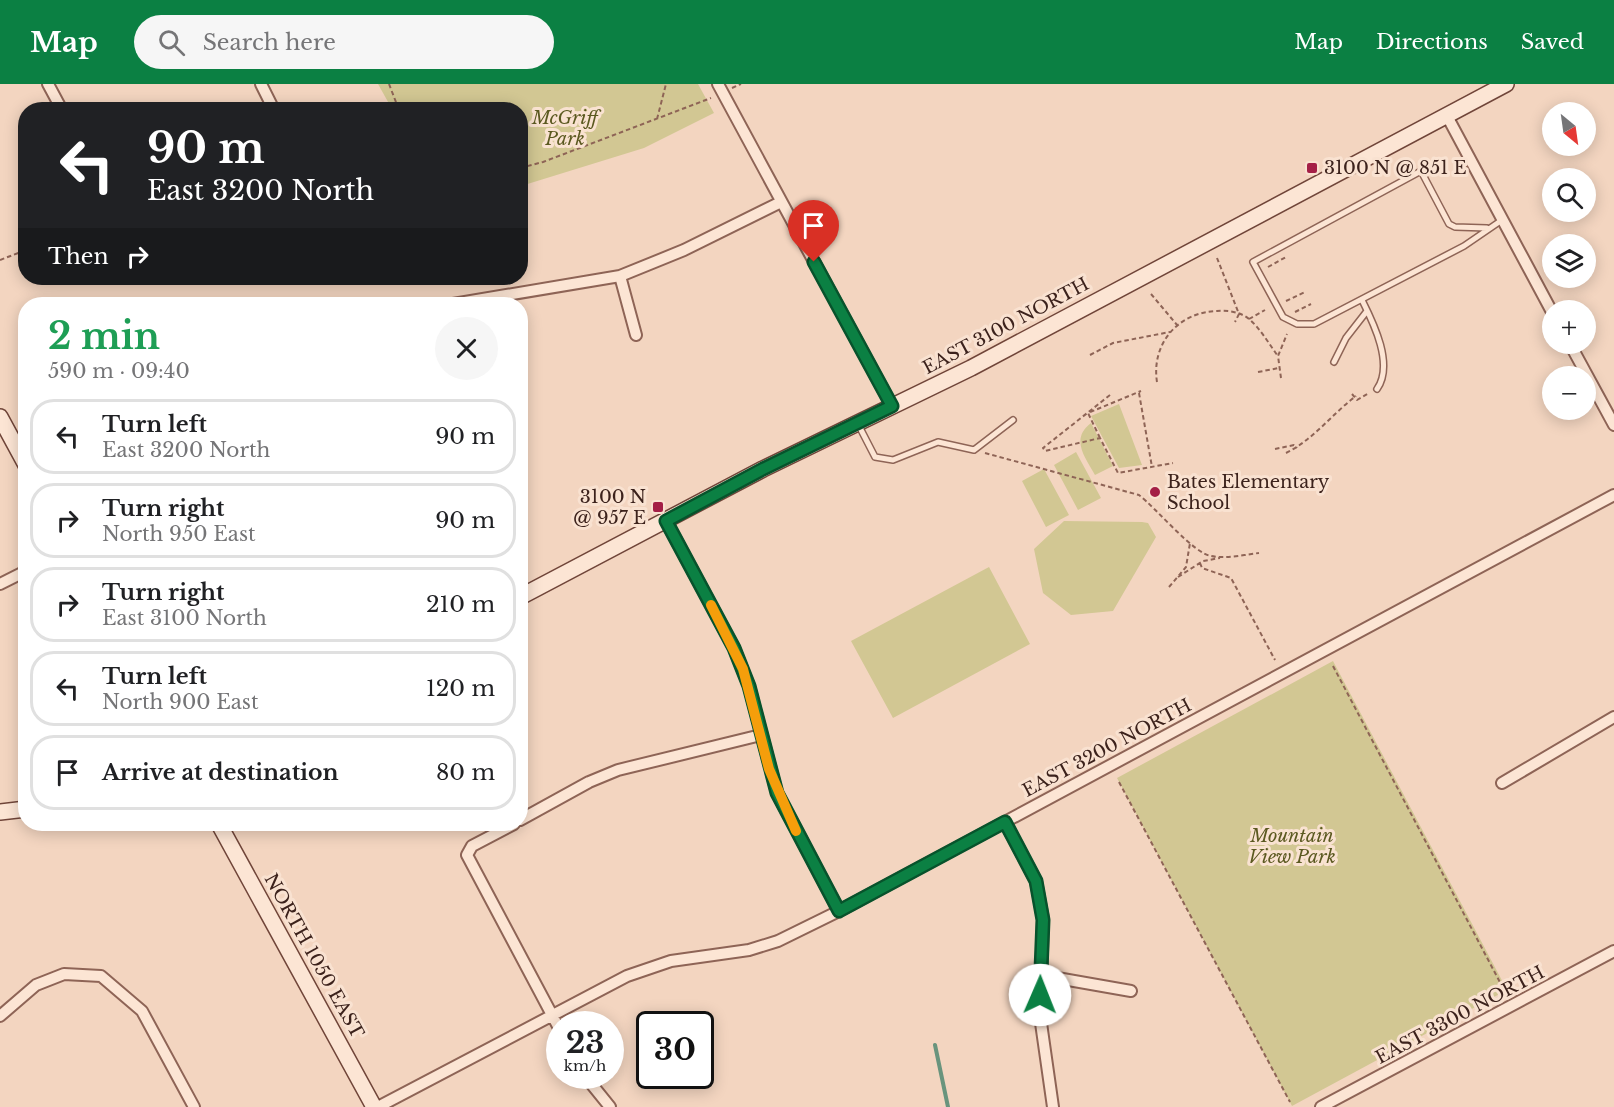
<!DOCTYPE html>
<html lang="en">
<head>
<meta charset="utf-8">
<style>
	:root { --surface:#fff; --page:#f6f6f6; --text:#202124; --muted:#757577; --line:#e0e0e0; --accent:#0b8043 }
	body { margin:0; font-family:"Libre Baskerville",serif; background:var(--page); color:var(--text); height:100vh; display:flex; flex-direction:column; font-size:22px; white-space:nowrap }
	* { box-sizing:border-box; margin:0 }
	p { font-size:20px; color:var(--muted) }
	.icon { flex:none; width:33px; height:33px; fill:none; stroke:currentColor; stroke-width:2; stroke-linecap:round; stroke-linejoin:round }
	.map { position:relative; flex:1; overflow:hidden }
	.sheet { position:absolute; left:18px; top:213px; width:510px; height:534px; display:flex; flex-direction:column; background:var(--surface); border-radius:24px; box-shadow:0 3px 15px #0003 }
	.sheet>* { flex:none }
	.hud { position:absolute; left:18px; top:18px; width:510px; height:183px; border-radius:24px; box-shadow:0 3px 15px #0003; background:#202124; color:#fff; overflow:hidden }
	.needle { width:39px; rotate:151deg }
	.controls { position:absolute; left:1542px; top:18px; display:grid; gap:12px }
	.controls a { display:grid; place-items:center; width:54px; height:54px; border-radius:50%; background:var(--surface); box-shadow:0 3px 15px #0003; font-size:30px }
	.speed { position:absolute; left:546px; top:927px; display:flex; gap:12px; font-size:30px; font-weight:700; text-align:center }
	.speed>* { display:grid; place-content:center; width:78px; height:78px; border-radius:50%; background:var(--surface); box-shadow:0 3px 15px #0003; line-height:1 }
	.speed small { font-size:15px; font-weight:400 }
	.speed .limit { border:3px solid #111; border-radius:9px; background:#fff; color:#111 }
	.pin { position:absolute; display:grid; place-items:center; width:51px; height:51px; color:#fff; margin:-62px -26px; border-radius:50% 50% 50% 0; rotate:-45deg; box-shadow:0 0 6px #0007 }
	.pin .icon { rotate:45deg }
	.me { position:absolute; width:66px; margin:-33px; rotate:1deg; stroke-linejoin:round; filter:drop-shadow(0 0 4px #0008) }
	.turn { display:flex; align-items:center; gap:21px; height:126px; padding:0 30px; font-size:27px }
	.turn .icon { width:78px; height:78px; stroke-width:2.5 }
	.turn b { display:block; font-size:42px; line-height:51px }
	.then { display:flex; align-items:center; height:57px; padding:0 30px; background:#0003; gap:12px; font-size:22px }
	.round { display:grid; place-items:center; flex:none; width:63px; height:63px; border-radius:32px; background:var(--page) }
	.summary { display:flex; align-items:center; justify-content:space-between; height:102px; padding:0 30px }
	h1 { font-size:36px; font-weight:700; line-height:45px; color:#1e9e55 }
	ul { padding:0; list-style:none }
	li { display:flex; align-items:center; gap:18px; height:75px; margin:0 12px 9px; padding:0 18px; border:3px solid var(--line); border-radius:24px }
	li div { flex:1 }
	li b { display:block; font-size:22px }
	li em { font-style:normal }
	header { display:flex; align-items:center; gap:36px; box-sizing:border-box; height:84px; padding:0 30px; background:var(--accent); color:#fff }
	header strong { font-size:28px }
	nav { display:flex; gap:33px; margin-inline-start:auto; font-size:21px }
	.search { width:420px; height:54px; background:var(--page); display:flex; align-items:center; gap:15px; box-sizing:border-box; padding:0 21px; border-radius:33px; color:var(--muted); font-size:22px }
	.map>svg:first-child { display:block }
	.green { fill:#d2c793 }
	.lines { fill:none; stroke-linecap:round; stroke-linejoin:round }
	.stream { stroke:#69947d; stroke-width:4 }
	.lane-casing { stroke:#8e6456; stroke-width:8 }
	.street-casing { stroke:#8e6456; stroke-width:14 }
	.secondary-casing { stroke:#704539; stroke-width:18 }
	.path { stroke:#8e6456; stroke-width:2; stroke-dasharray:4.5 3; stroke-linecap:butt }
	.lane { stroke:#fce5d4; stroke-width:5 }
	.street { stroke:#fce5d4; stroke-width:10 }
	.secondary { stroke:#fce5d4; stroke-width:15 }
	.route-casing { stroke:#07532c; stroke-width:15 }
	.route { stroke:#0b8043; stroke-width:10 }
	.slow { stroke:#f59e0b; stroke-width:10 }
	.poi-dot { fill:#a41f46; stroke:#f9e2d1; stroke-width:2 }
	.labels { text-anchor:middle; stroke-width:6; stroke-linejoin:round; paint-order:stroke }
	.park-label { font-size:18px; font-style:italic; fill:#5b5920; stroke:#f9e2d1 }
	.poi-label { font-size:18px; fill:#3c221c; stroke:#f9e2d1; text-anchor:start }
	.street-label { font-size:18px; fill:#3c221c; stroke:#f9e2d1 }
</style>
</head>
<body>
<header>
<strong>Map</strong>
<div class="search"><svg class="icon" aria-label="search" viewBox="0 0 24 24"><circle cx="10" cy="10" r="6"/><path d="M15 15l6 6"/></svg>Search here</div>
<nav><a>Map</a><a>Directions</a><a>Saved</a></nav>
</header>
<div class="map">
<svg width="1614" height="1023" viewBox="0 0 1614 1023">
	<rect width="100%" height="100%" fill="#f3d5c0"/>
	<path class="green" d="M378 0H698L714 29 644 64 521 102 520 26 392 25Z
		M1119 320 1142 381 1119 384 1091 332Z
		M1091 339 1113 382 1095 391C1085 373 1070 355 1091 339Z
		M1076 368 1101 414 1078 426 1054 381Z
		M1044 385 1069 431 1046 443 1022 397Z
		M1064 437 1142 438 1148 439 1156 453 1113 527 1071 531 1043 509 1034 465Z
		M989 483 1030 560 893 634 851 557Z
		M1333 577 1507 906 1292 1022 1117 694Z"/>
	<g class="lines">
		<path class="stream" d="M935 961 948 1023"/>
		<defs>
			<path id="lane" d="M1487 144 1455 143 1449 140 1421 87 1253 178 1283 233 1297 240H1314L1464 162 1502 136
				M1362 216C1374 240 1394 281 1377 305
				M1334 278 1346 254 1367 227
				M858 340 875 373 893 376 938 358 974 366 1013 336"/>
			<path id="street" d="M48 0 62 26
				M261 0 273 24 265 26
				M718 0 892 322
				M1447 32 1552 228
				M620 192 636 251
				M453 220 620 192 684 166 781 118
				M1570 260 1614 341
				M666 437 734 564 749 602 777 709 839 827
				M0 500 26 487
				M1502 699 1614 633
				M520 736 589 698 618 686 761 651
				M1005 738 1036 797 1043 835 1040 932 1053 1023
				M514 740 472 762 467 771 560 946
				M1040 891 1131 907
				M0 932 36 901 64 890 101 892 142 927 194 1023
				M585 992 610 1023
				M378 1023 627 892 671 877 749 866 778 857 839 827 1614 411
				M1321 1023 1614 867"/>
			<path id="secondary" d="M0 333 26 381
				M520 513 763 385 971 284 1506 0
				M0 728 26 725
				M219 740 374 1023"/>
		</defs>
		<use href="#lane" class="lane-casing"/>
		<use href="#street" class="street-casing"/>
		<use href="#secondary" class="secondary-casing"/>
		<path class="path" d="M389 0 399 26
			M732 4 741 0
			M657 35 666 0
			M520 84 543 78 711 14
			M1217 174 1239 230 1235 238
			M0 176 26 166
			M1268 183 1286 173
			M1151 210 1177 241
			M1286 217 1305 208
			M1295 228 1311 220
			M1249 235 1265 226
			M1090 271 1113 259 1170 248
			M1258 288 1279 284
			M1281 294 1278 272 1287 250
			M1157 298C1151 260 1178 228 1217 227 1227 226 1241 228 1249 235 1260 244 1269 260 1278 272
			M1139 309 1152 383
			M1352 310 1357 316 1369 309
			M1110 311 1043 364 1045 367 1100 354 1118 389 1173 379
			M1100 354 1088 329 1141 307
			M1275 365 1294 361 1297 364
			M985 369 1139 411C1157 425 1193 469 1211 472 1226 475 1243 471 1259 469
			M1286 369C1313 356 1332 330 1356 312
			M1200 479 1202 484 1231 494 1275 576
			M1178 493 1203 477 1220 474
			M1169 503 1186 483 1190 459
			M1333 582 1503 904
			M1119 698 1290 1018"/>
		<use href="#lane" class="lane"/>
		<use href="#street" class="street"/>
		<use href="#secondary" class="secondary"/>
	</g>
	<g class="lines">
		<defs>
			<path id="route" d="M814 178 892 322 763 385 666 437 734 564 749 602 777 709 839 827 1005 738 1036 797 1043 836 1040 911"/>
		</defs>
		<use href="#route" class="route-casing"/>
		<use href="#route" class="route"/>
		<path class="slow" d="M711 521 743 585 769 685 796 747"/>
	</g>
	<g class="poi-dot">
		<rect x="1306" y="78" width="12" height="12" rx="3"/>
		<circle cx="1155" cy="408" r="6"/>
		<rect x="652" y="417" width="12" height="12" rx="3"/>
	</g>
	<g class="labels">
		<g class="park-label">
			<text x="565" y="40">McGriff<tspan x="565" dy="21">Park</tspan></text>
			<text x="1292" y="758">Mountain<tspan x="1292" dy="21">View Park</tspan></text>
		</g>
		<g class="poi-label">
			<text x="1324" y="90">3100 N @ 851 E</text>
			<text x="1167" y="404">Bates Elementary<tspan x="1167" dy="21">School</tspan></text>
			<text x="646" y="419" text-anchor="end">3100 N<tspan x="646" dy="21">@ 957 E</tspan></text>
		</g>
		<g class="street-label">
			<text transform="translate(1006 242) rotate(-28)" y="6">EAST 3100 NORTH</text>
			<text transform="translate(1107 664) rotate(-28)" y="6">EAST 3200 NORTH</text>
			<text transform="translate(314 872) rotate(61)" y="6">NORTH 1050 EAST</text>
			<text transform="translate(1460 931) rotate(-28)" y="6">EAST 3300 NORTH</text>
		</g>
	</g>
</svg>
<div class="controls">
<a><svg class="needle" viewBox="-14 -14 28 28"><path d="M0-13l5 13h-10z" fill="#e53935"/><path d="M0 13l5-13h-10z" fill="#757577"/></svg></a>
<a><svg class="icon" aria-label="search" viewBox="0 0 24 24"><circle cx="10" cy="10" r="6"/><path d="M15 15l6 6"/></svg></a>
<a><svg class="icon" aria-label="layers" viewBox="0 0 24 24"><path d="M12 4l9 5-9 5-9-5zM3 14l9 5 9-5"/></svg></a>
<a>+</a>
<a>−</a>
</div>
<div class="speed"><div>23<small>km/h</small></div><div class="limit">30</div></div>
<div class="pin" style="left:814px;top:178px;background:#d93025"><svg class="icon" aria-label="arrive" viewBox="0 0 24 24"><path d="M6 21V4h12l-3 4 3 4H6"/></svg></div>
<svg class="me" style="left:1040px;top:911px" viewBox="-20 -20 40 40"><circle r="19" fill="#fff"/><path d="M0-13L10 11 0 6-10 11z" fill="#0b8043"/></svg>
<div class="hud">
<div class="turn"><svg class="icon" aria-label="left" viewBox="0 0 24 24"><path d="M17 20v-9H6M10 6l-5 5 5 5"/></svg><div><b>90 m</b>East 3200 North</div></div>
<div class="then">Then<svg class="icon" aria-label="right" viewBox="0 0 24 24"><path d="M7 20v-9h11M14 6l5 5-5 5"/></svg></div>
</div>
<section class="sheet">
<div class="summary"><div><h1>2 min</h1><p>590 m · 09:40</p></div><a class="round"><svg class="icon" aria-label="close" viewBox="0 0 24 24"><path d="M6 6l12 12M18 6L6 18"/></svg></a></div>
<ul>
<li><svg class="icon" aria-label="left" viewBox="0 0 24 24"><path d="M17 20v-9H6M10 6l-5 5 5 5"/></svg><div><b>Turn left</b><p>East 3200 North</p></div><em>90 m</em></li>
<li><svg class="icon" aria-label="right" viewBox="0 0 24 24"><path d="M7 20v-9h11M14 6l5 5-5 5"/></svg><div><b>Turn right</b><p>North 950 East</p></div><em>90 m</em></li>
<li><svg class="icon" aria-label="right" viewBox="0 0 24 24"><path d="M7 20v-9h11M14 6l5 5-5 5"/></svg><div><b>Turn right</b><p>East 3100 North</p></div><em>210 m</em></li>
<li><svg class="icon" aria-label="left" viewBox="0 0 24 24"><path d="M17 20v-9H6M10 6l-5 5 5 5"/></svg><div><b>Turn left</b><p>North 900 East</p></div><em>120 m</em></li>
<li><svg class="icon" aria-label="arrive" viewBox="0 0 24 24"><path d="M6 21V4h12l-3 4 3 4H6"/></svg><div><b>Arrive at destination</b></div><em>80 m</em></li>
</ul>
</section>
</div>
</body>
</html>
